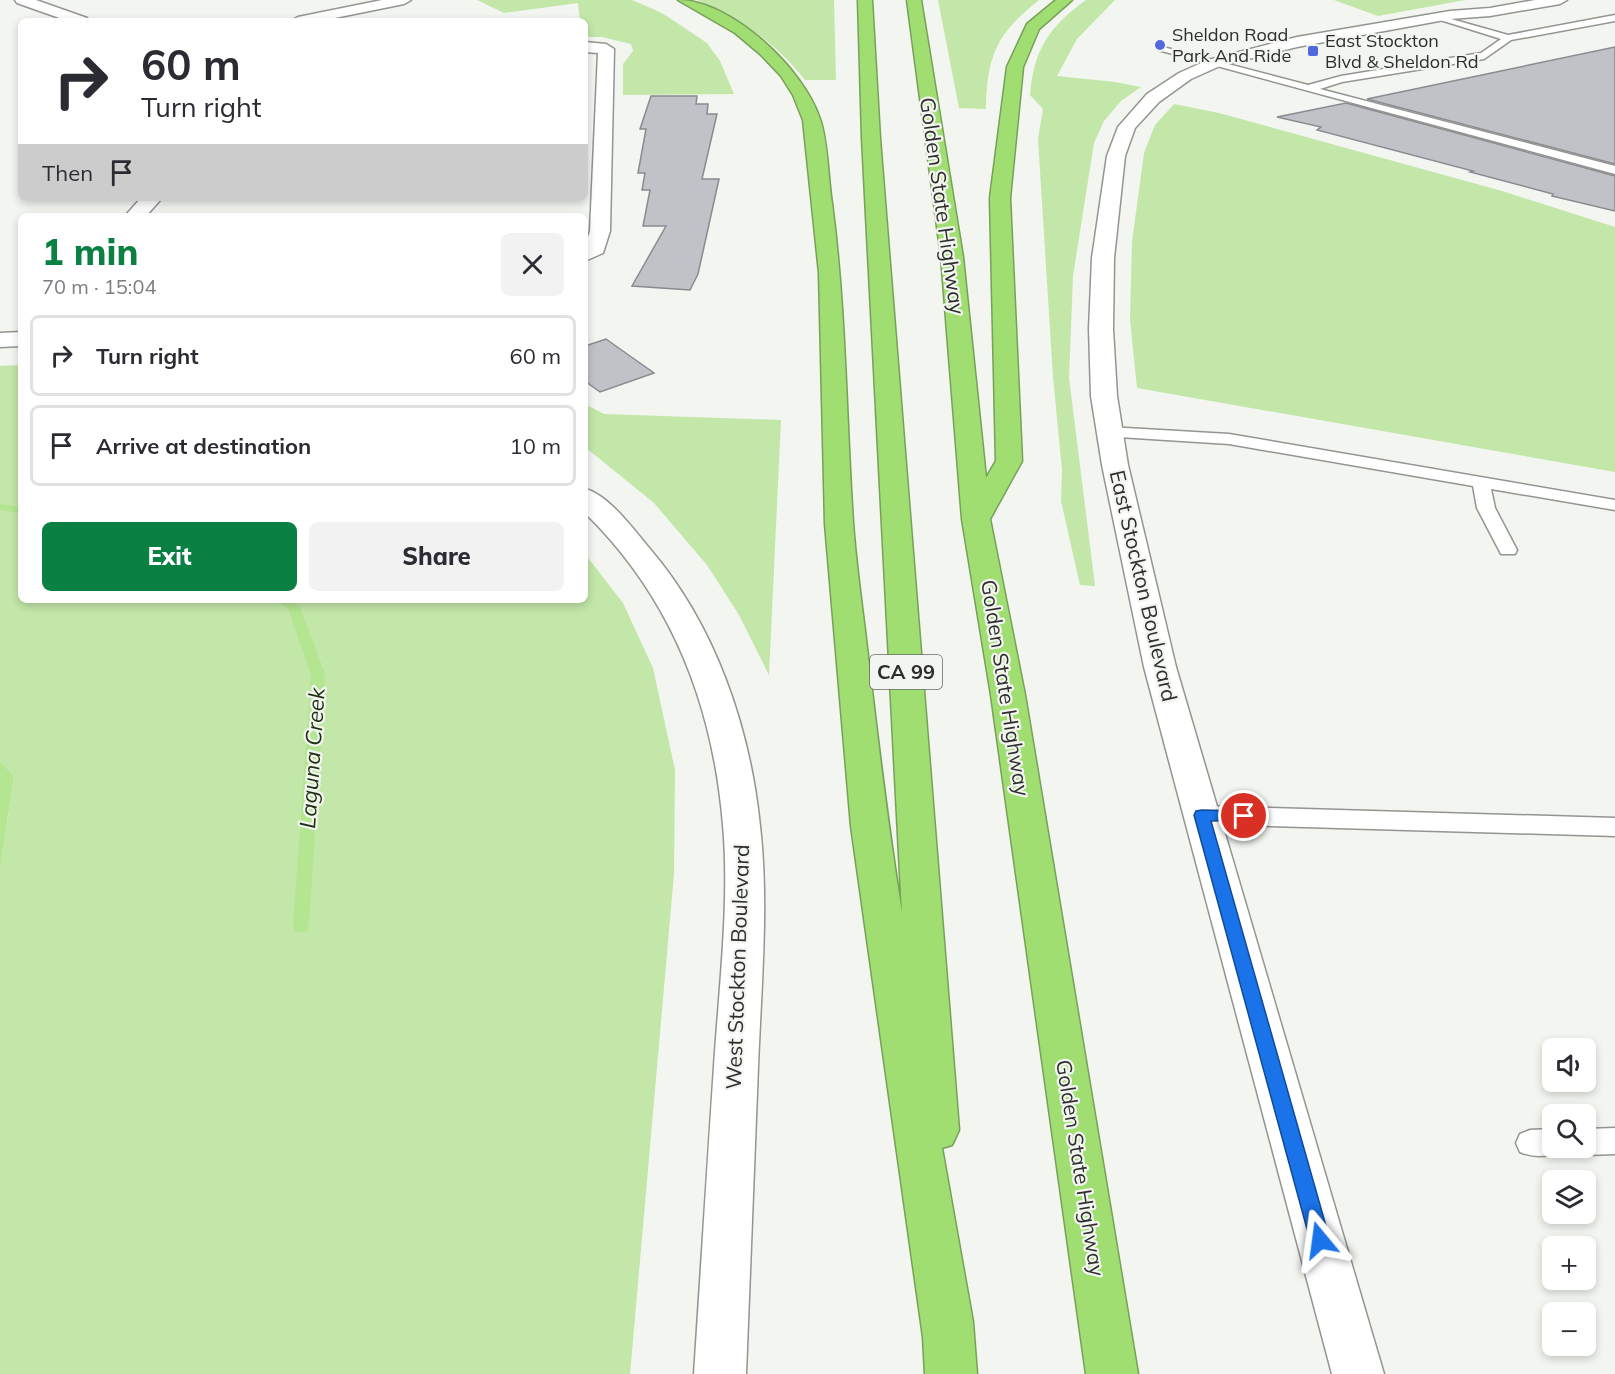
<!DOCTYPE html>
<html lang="en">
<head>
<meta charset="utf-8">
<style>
	:root { --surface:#fff; --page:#f2f2f3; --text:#2b2b33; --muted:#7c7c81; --line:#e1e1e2; --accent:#0b8043 }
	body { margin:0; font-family:Mulish,sans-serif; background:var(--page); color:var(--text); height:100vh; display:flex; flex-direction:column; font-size:22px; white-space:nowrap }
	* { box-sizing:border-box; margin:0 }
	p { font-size:20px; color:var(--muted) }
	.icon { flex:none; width:33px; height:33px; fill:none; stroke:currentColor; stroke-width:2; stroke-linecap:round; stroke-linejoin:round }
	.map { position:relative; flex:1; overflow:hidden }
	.side { position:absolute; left:18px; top:213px; width:570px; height:390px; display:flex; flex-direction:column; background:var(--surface); border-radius:9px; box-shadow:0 3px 9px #0003 }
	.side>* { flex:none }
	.guide { position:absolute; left:18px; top:18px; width:570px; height:183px; border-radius:9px; box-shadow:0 3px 9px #0003; background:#fff; color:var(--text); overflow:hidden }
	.tools { position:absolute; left:1542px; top:1038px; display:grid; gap:12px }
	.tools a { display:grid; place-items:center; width:54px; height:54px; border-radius:9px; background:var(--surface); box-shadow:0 3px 9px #0003; font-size:30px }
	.pin { position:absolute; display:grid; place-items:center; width:51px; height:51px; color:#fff; margin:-26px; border:3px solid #fff; border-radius:50%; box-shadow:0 2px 6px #0007 }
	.me { position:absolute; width:66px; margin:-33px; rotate:344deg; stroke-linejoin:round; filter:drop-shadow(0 0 4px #0008) }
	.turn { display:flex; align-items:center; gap:21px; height:126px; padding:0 24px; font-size:27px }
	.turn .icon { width:78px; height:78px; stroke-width:2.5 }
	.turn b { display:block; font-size:42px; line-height:51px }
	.then { display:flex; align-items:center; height:57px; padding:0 24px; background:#0003; gap:12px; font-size:22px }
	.round { display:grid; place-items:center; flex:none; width:63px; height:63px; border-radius:9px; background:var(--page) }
	.head { display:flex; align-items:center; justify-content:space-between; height:102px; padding:0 24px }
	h1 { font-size:36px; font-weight:800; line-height:45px; color:var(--accent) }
	.button { display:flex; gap:12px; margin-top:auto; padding:12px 24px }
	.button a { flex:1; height:69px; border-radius:9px; background:var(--accent); color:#fff; font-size:24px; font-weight:800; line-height:69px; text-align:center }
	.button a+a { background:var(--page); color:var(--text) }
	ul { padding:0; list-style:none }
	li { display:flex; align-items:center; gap:18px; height:81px; margin:0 12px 9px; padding:0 12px; border:3px solid var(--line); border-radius:9px }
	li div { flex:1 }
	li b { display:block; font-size:22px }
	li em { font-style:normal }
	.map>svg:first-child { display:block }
	.green { fill:#c2e7a8 }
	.water { fill:#b4e591 }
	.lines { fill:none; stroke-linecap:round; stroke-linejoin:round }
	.stream { fill:#b4e591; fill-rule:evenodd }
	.building { fill:#c0c2c8; stroke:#898b90; stroke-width:1.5 }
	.service-casing { stroke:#929590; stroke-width:3 }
	.minor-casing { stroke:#929590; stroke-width:3 }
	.tertiary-casing { stroke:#929590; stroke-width:3 }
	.motorway-casing { stroke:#78a05a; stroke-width:3 }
	.service { fill:#fff; fill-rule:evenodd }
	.minor { fill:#fff; fill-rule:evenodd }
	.tertiary { fill:#fff; fill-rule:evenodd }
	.motorway { fill:#a1de72; fill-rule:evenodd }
	.route { fill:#1a73e8; stroke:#114b97; stroke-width:1.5 }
	.poi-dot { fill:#5269de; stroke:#f2f5f0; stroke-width:2 }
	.labels { text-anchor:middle; stroke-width:4.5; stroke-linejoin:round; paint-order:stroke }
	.far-poi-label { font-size:18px; fill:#2d2e2c; stroke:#f2f5f0; text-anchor:start }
	.shield { fill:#f2f5f0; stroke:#686a67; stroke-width:1.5 }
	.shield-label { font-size:20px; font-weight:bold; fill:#2d2e2c }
	.street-label { font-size:21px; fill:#2d2e2c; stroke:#f2f5f0 }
	.water-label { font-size:22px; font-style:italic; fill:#1d300d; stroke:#f2f5f0 }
</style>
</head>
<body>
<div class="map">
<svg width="1615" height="1374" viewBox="0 0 1615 1374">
	<rect width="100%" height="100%" fill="#f2f5f0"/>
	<path class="green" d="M477 0H632L662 13 707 43 720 61 734 94 623 95V64L633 51 631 44 602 37H585V21H580L578 3 504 13Z
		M697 0H834L836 80H805C774 40 742 22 697 0Z
		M938 0H1039C997 33 987 55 986 109L959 108Z
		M1086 0H1115L1077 39 1057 76 1115 82 1141 87 1121 101 1104 121 1094 143 1073 276 1069 378 1095 586 1080 585 1061 501 1062 470 1053 377 1038 139 1043 109 1030 95C1034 49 1049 27 1086 0Z
		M1334 0H1465L1378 16Z
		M1174 104 1219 113 1502 191 1615 227V472L1137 388 1130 320 1132 242 1144 153 1155 125Z
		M21 365V600H585V554L623 603 653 668 675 770 674 874 630 1374H0V870L14 776 0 761V366Z
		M585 404 604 414 781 420 769 675 739 615 707 565 654 503 585 447Z"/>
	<path class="water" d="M0 761 14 776 0 870Z"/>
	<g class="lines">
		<path class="stream" d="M0 504 21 507V513L0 510Z
			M278 600H292L300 607 325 674 309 926 307 931 301 932 295 931 293 926 311 674 288 609Z"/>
	</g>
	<path class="building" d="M1615 47V164L1367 99Z
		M651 96H697L696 104H708L707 114H717L702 179H719L698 274 690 290 632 286 666 226H643L650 190H642L645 173H638L646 129H640Z
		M1346 103 1615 176V211L1552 196 1553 194 1470 172 1473 171 1317 130 1321 127 1277 117Z
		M606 339 654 373 600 392 585 381V346Z"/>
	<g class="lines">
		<defs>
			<path id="service" d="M1437 15 1508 35 1615 15V21L1511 40 1484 59 1342 82 1320 89 1615 166V174L1158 50 1163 47 1308 85 1341 76 1481 53 1501 39 1437 19Z
				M1109 427 1229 434 1615 500V510L1491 489 1495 508 1517 550 1515 554H1501L1499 550 1477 508 1473 486 1229 444 1103 436 1101 432 1103 428Z
				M1202 806 1615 818V836L1202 824 1194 821 1190 815 1194 809Z
				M1615 1128V1154L1586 1155 1576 1151 1574 1148H1586V1129Z
				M1552 1129V1148H1564L1562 1151C1548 1157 1534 1158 1520 1152L1516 1143 1520 1134 1530 1130Z"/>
			<path id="minor" d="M15 0H36L87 18 89 21H68L17 3Z
				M382 0H411L404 4 320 21H291L298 17Z
				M585 42 606 44 614 49 610 231 603 253 585 261V246L590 231 598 53 585 52Z
				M141 198H162L146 216H125Z"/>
			<path id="tertiary" d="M1535 0H1567L1560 4 1490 16 1450 19 1297 47 1220 66 1191 79 1159 102 1135 128 1125 156 1114 258 1113 329 1117 396 1128 465 1176 667 1384 1374H1332L1144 667 1102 465 1091 396 1089 329 1092 258 1107 156 1118 127 1147 94 1179 73 1208 60 1297 37 1450 11 1490 8Z
				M21 332V346L0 347V333Z
				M585 489C608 494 634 530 650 549 715 625 750 727 760 826 769 904 761 988 758 1067 754 1169 750 1272 746 1374H694C701 1271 707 1168 714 1066 719 989 730 901 723 825 713 705 672 598 585 513Z"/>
			<path id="motorway" d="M678 0C731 0 804 69 820 119 828 141 828 178 832 203 846 309 846 415 853 522 856 566 863 611 868 656 878 742 888 827 902 913L862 138 858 0H872L880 138 959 1130 952 1145 942 1148 973 1322 977 1374H925L923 1337 851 826 825 524 819 273 803 120 793 95 781 76 760 54 735 33Z
				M907 0H921L963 257 986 478 996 461 990 198 1007 67 1027 24 1056 0H1072L1039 29 1023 67 1010 198 1022 461 990 519 1025 695 1138 1374H1086L991 695 962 519 941 257Z"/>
		</defs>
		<use href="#service" class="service-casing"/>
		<use href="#minor" class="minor-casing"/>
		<use href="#tertiary" class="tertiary-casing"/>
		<use href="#motorway" class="motorway-casing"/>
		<use href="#service" class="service"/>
		<use href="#minor" class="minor"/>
		<use href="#tertiary" class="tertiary"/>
		<use href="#motorway" class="motorway"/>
	</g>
	<path class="route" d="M1202 810 1244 811 1250 812 1252 816 1250 820 1211 821 1330 1240 1327 1247 1320 1250 1313 1247 1310 1240 1194 815 1196 811Z"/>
	<g class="poi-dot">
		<circle cx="1160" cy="45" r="6"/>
		<rect x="1307" y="45" width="12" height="12" rx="3"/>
	</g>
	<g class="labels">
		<g class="far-poi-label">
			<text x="1172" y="41">Sheldon Road<tspan x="1172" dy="21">Park And Ride</tspan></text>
			<text x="1325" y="47">East Stockton<tspan x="1325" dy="21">Blvd &amp; Sheldon Rd</tspan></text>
		</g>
		<rect class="shield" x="870" y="655" width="72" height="34" rx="4.5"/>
		<g class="shield-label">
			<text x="906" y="679">CA 99</text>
		</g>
		<g class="street-label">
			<text transform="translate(942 206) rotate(82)" y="7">Golden State Highway</text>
			<text transform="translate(1143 586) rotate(77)" y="7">East Stockton Boulevard</text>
			<text transform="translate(1005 688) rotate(81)" y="7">Golden State Highway</text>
			<text transform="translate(738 967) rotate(-88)" y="7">West Stockton Boulevard</text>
			<text transform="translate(1080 1168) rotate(81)" y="7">Golden State Highway</text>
		</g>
		<g class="water-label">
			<text transform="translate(312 758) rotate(-86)" y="8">Laguna Creek</text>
		</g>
	</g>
</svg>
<div class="tools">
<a><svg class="icon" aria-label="sound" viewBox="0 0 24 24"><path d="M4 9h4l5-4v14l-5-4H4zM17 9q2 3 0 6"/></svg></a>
<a><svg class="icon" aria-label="search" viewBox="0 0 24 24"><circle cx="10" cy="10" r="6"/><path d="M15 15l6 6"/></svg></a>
<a><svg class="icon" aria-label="layers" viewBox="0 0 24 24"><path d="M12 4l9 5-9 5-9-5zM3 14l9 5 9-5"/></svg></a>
<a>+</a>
<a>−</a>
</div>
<div class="pin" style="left:1244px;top:816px;background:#d93025"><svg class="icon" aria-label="arrive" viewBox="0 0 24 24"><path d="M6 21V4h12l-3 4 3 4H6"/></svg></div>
<svg class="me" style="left:1320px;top:1240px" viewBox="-20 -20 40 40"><path d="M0-17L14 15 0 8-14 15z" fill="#1a73e8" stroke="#fff" stroke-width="4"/></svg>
<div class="guide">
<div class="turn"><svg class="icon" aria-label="right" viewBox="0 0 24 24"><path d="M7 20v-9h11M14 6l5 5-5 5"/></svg><div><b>60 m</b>Turn right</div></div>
<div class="then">Then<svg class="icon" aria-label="arrive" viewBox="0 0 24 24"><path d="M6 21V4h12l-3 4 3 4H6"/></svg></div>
</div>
<section class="side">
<div class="head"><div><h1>1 min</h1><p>70 m · 15:04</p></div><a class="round"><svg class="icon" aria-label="close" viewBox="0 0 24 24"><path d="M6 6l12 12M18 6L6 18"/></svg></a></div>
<ul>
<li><svg class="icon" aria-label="right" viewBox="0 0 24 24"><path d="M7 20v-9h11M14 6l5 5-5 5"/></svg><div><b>Turn right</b></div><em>60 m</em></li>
<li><svg class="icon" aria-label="arrive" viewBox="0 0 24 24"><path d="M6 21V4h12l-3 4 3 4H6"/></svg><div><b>Arrive at destination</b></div><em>10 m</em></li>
</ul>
<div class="button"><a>Exit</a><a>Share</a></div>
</section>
</div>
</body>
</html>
